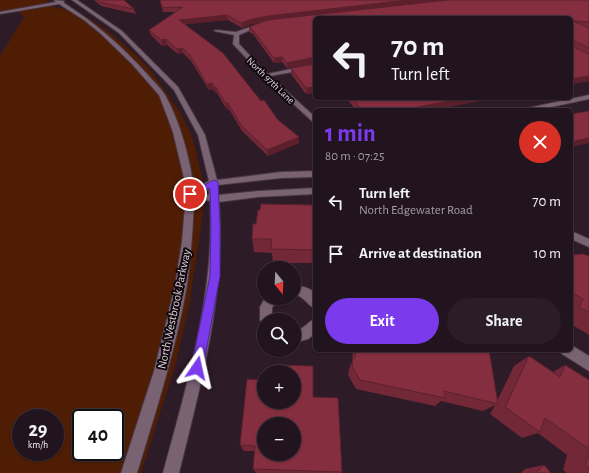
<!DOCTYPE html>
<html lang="en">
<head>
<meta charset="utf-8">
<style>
	:root { --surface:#22141e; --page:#2a1d27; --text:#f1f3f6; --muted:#a29ea4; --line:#3f333c; --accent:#7c3aed }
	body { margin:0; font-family:"Alegreya Sans",sans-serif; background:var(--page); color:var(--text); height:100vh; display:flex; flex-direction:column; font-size:15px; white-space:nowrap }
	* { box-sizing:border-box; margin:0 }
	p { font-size:13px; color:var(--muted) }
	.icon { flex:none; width:22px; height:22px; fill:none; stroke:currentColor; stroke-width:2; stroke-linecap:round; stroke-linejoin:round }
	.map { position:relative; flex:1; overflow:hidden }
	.side { position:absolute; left:313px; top:108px; width:260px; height:244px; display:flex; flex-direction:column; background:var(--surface); border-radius:6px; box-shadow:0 1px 3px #0004,0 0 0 1px var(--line) }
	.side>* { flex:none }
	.banner { position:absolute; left:313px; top:16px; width:260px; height:84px; border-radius:6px; box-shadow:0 1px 3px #0004,0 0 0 1px var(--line); background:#22141e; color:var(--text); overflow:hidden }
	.needle { width:26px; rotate:162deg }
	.controls { position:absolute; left:257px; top:261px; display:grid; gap:8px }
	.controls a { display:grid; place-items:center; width:44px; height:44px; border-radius:50%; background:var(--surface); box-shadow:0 1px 3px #0004,0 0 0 1px var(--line); font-size:20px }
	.speed { position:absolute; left:12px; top:409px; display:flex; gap:8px; font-size:20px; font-weight:700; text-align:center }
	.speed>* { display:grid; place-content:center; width:52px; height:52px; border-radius:50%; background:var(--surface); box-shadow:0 1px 3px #0004,0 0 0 1px var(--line); line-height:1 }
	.speed small { font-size:10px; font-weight:400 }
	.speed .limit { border:2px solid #111; border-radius:6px; background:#fff; color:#111 }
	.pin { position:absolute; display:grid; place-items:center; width:34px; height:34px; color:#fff; margin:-17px; border:2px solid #fff; border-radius:50%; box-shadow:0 1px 4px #0007 }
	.me { position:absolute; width:44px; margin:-22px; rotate:11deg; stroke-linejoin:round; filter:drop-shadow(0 0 3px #0008) }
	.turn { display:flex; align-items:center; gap:14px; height:84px; padding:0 12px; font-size:18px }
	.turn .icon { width:52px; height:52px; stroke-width:2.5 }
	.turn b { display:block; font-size:28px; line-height:34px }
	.round { display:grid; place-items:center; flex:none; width:42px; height:42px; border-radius:21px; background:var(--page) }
	.overview { display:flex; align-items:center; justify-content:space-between; height:68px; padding:0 12px }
	h1 { font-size:24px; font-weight:700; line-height:30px; color:var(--accent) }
	.cta { display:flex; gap:8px; margin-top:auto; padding:8px 12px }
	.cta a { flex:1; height:46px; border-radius:24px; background:var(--accent); color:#fff; font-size:16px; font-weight:700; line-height:46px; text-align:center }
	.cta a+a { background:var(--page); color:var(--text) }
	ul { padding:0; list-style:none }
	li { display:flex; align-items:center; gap:12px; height:52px; padding:0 12px }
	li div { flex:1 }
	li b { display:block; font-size:15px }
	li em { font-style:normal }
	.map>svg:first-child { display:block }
	.green { fill:#4e1d03; fill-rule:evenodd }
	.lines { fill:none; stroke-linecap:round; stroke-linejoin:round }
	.minor-casing { stroke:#463642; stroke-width:2 }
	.minor { fill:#796272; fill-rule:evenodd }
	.wall { fill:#722837 }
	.shaded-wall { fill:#5c202d }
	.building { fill:#842e40; stroke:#5c202d; fill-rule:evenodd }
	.route { fill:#7c3aed; stroke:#51269a }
	.labels { text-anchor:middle; stroke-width:4; stroke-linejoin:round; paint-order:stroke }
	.far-street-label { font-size:10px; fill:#e0d3dc; stroke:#11080e }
	.street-label { font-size:12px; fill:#e0d3dc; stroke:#11080e }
</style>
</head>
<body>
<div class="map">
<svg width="589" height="473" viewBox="0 0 589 473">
	<rect width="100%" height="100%" fill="#2d1b28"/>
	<path class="green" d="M0 0H47L53 7 79 12 104 28 135 54 151 71 178 109 192 136 206 193 189 306 175 366 141 473H0V56L24 17 18 11 0 14ZM21 418H55V452H21ZM81 418H115V452H81Z"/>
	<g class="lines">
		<defs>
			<path id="minor" d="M54 0 64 1V3C95 23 122 46 147 74 153 81 161 88 165 95 180 121 190 159 194 189L209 181 198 135 174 90 119 33 72 0H77L122 31 178 87 205 135 217 180 281 172 315 171V177L281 178 218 185V195L258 191 315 188V194L258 197 219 202C226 294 201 384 179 473H163C187 384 215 294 210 201L194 198C193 227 191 257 187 285 176 349 156 411 137 473H121L154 371 175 286 182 241 186 194 184 178 173 132 159 95 132 64 100 33 84 20 59 4 0 14V12L56 2ZM209 189V195L200 193Z
				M258 24 262 25 239 35V44L267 74 315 64V68L270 76 315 117V123L313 122 265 78 262 77V75L233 44 234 35 214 31 216 30 236 32Z
				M589 95V99L537 110H525L528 108Z
				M571 231 589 239V247L571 239Z
				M294 284C313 290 315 287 315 308 306 305 307 298 294 294Z
				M265 298H278L272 308V320H264V325L260 320V307Z
				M315 319V334L308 339 294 343V331C304 330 307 322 315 319Z
				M571 345 589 356V371L562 354 561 350H571Z"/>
		</defs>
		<use href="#minor" class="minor-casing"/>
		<use href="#minor" class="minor"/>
	</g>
	<path class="wall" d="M94 0H124L134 9 136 14 101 6Z
		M589 0V28L588 27 589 28V81L571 84V18H315V63L287 68 282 62 274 63 253 34 249 32V27L268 21 252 24 242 28 228 20 185 24 261 101 278 120 299 137V143L268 156 242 131 229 109 227 110 217 93H215L213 89 209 90 191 61 183 53 178 54 167 45 162 46 151 35 149 30 176 12H163L162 8Z
		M315 64V96L313 93 306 94 291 74V68Z
		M346 98H496L431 110H356Z
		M315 205V263H273L272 253 254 252 252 239 260 210Z
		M572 255 589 256V335L571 324V256Z
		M353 350H489L497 401 514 366 529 356 553 372 565 365 589 380V473H567L563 470 567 455 538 433 522 438 490 414 495 405 483 411 441 401 435 406 356 389 348 375 349 369 352 362Z
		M313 397 342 472 341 473H256L253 469 255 451H244L240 445Z
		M544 465 551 473H521L525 469Z"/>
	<path class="shaded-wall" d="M408 0H448L268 21 252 24 242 28 241 23 252 19 268 16Z
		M227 15 228 20 180 25 179 20Z
		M166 39 167 45 162 46 161 40Z
		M182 48 183 53 178 54 177 49Z
		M282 57V62L274 63V58Z
		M315 57V63L287 68V63Z
		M589 76V81L571 84V79Z
		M212 83 213 89 209 90 207 84Z
		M214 87H216L217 93H215Z
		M313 87V93L306 94V88Z
		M466 98H496L431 110H406V109Z
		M228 103 229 109 227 110 226 104Z
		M405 107 404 110H390Z
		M299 137V143L268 156 267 150Z
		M589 138V143L571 147V142Z"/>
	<path class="building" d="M97 0H124L134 9 99 2Z
		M160 0H408L268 16 252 19 241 23 227 15 179 20 223 53 261 101 264 100 278 120 299 137 267 150 241 125 228 103 226 104 216 87H214L212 83 207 84 190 55 182 48 177 49 166 39 161 40 149 30 183 7 162 8Z
		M448 0H589V22L573 21 589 28V48L575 41 573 42V47L589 54V76L571 79V18H315V57L287 63 282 57 274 58 252 29 249 27 268 20Z
		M315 64V89L313 87 306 88 291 68Z
		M352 98H466L406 109 405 107 390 110H362Z
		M589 111V138L571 142V114Z
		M261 204 315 205V250L271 249 272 239H252L253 224H256L258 210H260Z
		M583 254 589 256V312L579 307 583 299 571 292V258L572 255Z
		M356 350H489L498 404 444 391 445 398 360 380 352 366 353 359 355 357Z
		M529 356 560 377 565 365 589 380V449L545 418 540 432 505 407Z
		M276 365 313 366V397L338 398 342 472 253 469 255 446 240 445 247 379 264 380V402H294V372H276ZM264 424H294V454H264Z
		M589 452V469L585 466Z
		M544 465 551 473H536Z"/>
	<path class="route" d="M214 180 218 182 220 226V276L203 368 201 372 197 374 193 372 191 368 210 276 211 226 210 188 190 197 186 194Z"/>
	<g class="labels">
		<g class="far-street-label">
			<text transform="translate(271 80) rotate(44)" y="4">North 97th Lane</text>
		</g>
		<g class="street-label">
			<text transform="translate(174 309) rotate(-78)" y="4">North Westbrook Parkway</text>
		</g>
	</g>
</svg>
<div class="controls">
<a><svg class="needle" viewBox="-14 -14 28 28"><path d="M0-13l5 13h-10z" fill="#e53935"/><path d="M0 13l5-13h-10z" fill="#a29ea4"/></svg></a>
<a><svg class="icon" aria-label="search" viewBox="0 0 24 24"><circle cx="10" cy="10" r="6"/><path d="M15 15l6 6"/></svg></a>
<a>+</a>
<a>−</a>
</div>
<div class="speed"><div>29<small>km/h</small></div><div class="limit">40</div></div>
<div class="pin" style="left:190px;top:194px;background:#d93025"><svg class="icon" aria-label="arrive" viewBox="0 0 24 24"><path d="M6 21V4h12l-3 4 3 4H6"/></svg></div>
<svg class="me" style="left:197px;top:368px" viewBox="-20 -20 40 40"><path d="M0-17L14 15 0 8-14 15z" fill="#7c3aed" stroke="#fff" stroke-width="4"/></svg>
<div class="banner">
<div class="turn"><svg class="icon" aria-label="left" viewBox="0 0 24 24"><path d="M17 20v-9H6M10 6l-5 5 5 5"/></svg><div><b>70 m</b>Turn left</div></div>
</div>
<section class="side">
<div class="overview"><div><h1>1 min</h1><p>80 m · 07:25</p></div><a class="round" style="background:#d93025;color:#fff"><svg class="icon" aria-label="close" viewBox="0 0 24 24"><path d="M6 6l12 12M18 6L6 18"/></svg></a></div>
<ul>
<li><svg class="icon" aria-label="left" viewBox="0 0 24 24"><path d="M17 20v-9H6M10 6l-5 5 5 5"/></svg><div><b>Turn left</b><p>North Edgewater Road</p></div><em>70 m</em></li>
<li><svg class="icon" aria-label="arrive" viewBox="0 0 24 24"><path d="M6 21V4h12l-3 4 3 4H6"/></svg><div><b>Arrive at destination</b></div><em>10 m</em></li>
</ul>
<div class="cta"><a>Exit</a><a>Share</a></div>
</section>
</div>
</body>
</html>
